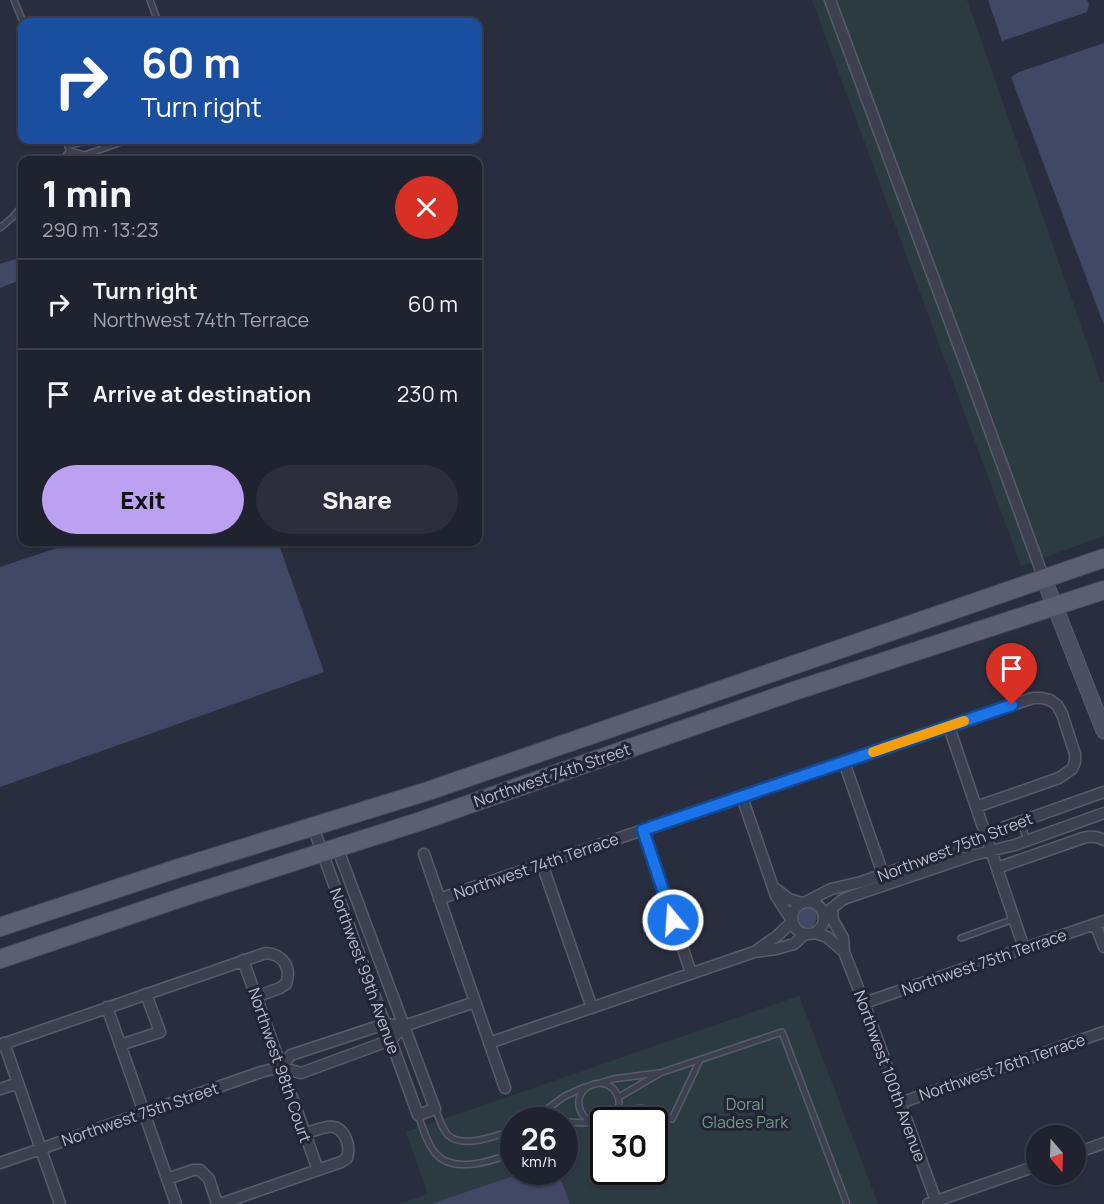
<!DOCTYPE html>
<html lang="en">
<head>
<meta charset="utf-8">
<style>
	:root { --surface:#1f222f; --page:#2c2f3b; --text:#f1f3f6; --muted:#a1a4aa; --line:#3c3f4b; --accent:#bca0f2 }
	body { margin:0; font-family:Manrope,sans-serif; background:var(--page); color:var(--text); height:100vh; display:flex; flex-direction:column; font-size:22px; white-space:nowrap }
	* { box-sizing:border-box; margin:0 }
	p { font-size:20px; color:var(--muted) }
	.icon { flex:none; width:33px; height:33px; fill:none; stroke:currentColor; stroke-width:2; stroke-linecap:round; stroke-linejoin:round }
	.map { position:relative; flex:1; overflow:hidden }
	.details { position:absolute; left:18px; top:156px; width:464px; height:390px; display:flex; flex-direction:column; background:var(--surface); border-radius:12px; box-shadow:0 2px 4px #0004,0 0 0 2px var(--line) }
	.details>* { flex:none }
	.hud { position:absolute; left:18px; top:18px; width:464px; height:126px; border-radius:12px; box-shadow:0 2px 4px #0004,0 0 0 2px var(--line); background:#1a4fa0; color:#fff; overflow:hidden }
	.needle { width:39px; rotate:161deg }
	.buttons { position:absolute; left:1026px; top:1125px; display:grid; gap:12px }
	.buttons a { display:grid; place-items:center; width:60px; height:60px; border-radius:50%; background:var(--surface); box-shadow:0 2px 4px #0004,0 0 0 2px var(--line); font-size:30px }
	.speed { position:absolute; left:500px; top:1107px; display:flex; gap:12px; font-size:30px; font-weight:700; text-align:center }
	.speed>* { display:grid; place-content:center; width:78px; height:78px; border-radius:50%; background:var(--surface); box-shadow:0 2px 4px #0004,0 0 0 2px var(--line); line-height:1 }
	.speed small { font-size:15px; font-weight:400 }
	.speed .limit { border:3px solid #111; border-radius:9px; background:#fff; color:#111 }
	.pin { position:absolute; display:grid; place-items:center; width:51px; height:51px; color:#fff; margin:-62px -26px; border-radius:50% 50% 50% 0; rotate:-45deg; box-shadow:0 0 6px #0007 }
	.pin .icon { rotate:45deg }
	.me { position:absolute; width:66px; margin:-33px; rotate:342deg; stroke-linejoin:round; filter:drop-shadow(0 0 4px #0008) }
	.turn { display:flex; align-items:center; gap:21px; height:126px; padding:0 24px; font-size:27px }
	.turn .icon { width:78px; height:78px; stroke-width:2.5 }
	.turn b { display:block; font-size:42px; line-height:51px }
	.round { display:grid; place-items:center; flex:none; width:63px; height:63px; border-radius:32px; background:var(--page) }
	.head { display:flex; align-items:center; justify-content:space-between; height:102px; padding:0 24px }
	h1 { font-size:36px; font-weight:800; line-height:45px }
	.primary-button { display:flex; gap:12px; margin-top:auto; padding:12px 24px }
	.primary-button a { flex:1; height:69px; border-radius:36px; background:var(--accent); color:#111; font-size:24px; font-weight:800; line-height:69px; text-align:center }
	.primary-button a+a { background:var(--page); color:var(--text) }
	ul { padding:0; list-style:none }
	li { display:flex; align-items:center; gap:18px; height:90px; padding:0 24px; border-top:2px solid var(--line) }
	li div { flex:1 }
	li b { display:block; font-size:22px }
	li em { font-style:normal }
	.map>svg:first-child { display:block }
	.green { fill:#2c3b41; fill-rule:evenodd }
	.water { fill:#414866 }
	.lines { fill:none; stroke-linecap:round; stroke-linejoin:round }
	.lane-casing { stroke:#585c6a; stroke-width:8 }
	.street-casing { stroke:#585c6a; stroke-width:13 }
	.secondary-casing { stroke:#585c6a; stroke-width:17 }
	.primary-casing { stroke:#474a59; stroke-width:20 }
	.lane { stroke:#3d414f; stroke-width:5 }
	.street { stroke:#3d414f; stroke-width:10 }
	.secondary { stroke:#4c4f62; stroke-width:15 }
	.primary { stroke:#5c5f6f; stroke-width:18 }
	.route-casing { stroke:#114b97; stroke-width:15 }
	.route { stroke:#1a73e8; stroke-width:10 }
	.slow { stroke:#f59e0b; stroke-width:10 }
	.labels { text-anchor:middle; stroke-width:6; stroke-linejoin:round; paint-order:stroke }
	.street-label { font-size:16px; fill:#babcca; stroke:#222535 }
	.park-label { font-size:16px; fill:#749884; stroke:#222535 }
</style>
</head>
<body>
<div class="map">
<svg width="1104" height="1204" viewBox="0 0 1104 1204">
	<rect width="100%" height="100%" fill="#292e3f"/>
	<path class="green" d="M812 0H967L1101 383 1104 382V536L1021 566Z
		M799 996 878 1204H399L428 1194 406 1132ZM513 1120H564V1172H513ZM603 1120H654V1172H603Z"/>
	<path class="water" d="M988 0H1087L1089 4 1087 12 1002 41Z
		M1104 43V325L1011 77 1019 72Z
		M22 257V279L0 288V264Z
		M75 542H278L324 672 0 787V567Z
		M805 908H813C819 916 817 920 812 927H803L797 920 799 913Z
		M525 1172H558L570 1204H431Z"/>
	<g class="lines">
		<defs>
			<path id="lane" d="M14 0 23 22
				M150 0 158 22
				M66 140 69 150
				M68 146 88 140
				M70 151 85 155 127 140
				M62 160 70 151
				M0 228 13 217 22 206
				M1021 822 1027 841
				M961 938 1014 919
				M600 1083 613 1079 659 1073
				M619 1097 660 1073 782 1032 847 1204
				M435 1109C439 1117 442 1129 448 1135 462 1149 497 1136 513 1130
				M418 1115C423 1128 427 1144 436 1154 454 1174 492 1161 513 1153
				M616 1116C644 1103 645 1108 672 1119L700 1060
				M532 1120 565 1096 585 1087
				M564 1122 589 1123
				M603 1124C581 1126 569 1097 589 1086 612 1074 630 1103 611 1120"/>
			<path id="street" d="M830 0 967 368 1044 579
				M949 727 1024 948
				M844 762 883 874
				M742 797 776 896 791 919
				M313 827 418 1115 435 1109 337 847
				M643 830 691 973
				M424 854 505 1088
				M542 864 592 1008
				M997 868 1083 838C1091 836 1097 836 1104 840
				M773 887 789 899 801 903
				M439 899 1033 698H1042L1050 700 1057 705 1062 714 1075 754V762L1072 769 1059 778 976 807
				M792 918a16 16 0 1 1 32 0a16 16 0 1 1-32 0Z
				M806 902 831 889 861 882 969 845 1005 827 1104 792
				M832 908 833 920 843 938 844 952 864 1003 936 1201
				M824 915 842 900 849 897 973 855 1015 845 1104 813
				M1095 924 1104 947
				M815 933 827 937 844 952
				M757 950 777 936 792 922
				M243 960 318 1170
				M864 1003 1104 921
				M107 1007 176 1204
				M4 1043 60 1204
				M489 1043 754 952 776 949 794 944 805 934
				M0 1045 266 953C283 954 292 968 286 984L280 988 256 997
				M120 1045 160 1032 146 994
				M281 1067 291 1055 385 1024 404 1026 475 1002
				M0 1089 18 1083
				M900 1103 1104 1032
				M1076 1153 1104 1143
				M0 1163 261 1072 281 1067 301 1073 391 1040 404 1026
				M167 1179 193 1170H200L209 1179 217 1204
				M220 1204 341 1162 347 1158C349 1151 349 1145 346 1139 338 1118 320 1129 304 1134
				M928 1204 1036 1166"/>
			<path id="secondary" d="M1044 579 1104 731"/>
			<path id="primary" d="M0 927 179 868 428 791 1104 558
				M0 959 186 896 421 821 791 692 1104 590"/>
		</defs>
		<use href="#lane" class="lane-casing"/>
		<use href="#street" class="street-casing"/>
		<use href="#secondary" class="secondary-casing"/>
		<use href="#primary" class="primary-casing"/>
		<use href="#lane" class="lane"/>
		<use href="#street" class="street"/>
		<use href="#secondary" class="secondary"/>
		<use href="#primary" class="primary"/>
	</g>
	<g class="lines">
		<defs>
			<path id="route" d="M673 920 643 830 1012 705"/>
		</defs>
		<use href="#route" class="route-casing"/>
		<use href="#route" class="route"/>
		<path class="slow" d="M873 752 964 721"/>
	</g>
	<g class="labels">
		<g class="street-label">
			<text transform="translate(552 775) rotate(-19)" y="6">Northwest 74th Street</text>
			<text transform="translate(955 847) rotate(-21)" y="6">Northwest 75th Street</text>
			<text transform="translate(536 866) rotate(-19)" y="6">Northwest 74th Terrace</text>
			<text transform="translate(984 962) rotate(-19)" y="6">Northwest 75th Terrace</text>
			<text transform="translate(365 971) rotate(70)" y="6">Northwest 99th Avenue</text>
			<text transform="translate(280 1065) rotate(71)" y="6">Northwest 98th Court</text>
			<text transform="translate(1002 1067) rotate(-19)" y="6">Northwest 76th Terrace</text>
			<text transform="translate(890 1076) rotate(70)" y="6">Northwest 100th Avenue</text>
			<text transform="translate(140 1114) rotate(-19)" y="6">Northwest 75th Street</text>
		</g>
		<g class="park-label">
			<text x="745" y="1110">Doral<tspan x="745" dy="18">Glades Park</tspan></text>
		</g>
	</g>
</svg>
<div class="buttons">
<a><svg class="needle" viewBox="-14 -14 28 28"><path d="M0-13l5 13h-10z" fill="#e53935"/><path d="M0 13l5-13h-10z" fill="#a1a4aa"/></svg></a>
</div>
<div class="speed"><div>26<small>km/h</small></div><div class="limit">30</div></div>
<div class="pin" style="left:1012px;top:705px;background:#d93025"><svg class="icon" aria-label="arrive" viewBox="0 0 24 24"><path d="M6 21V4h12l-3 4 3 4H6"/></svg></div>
<svg class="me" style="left:673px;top:920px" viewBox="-20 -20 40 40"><circle r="17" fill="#1a73e8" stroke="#fff" stroke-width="3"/><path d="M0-11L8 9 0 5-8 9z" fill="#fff"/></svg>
<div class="hud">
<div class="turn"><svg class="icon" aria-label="right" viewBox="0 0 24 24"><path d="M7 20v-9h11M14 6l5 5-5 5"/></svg><div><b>60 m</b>Turn right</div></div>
</div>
<section class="details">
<div class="head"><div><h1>1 min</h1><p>290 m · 13:23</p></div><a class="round" style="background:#d93025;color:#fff"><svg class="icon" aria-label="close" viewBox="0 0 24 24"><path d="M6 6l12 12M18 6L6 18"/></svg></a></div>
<ul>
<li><svg class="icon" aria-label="right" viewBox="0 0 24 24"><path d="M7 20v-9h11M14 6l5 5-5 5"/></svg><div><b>Turn right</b><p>Northwest 74th Terrace</p></div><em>60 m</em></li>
<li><svg class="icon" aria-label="arrive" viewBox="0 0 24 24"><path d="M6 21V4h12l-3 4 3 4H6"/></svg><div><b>Arrive at destination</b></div><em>230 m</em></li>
</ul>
<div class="primary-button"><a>Exit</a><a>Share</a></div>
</section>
</div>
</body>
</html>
